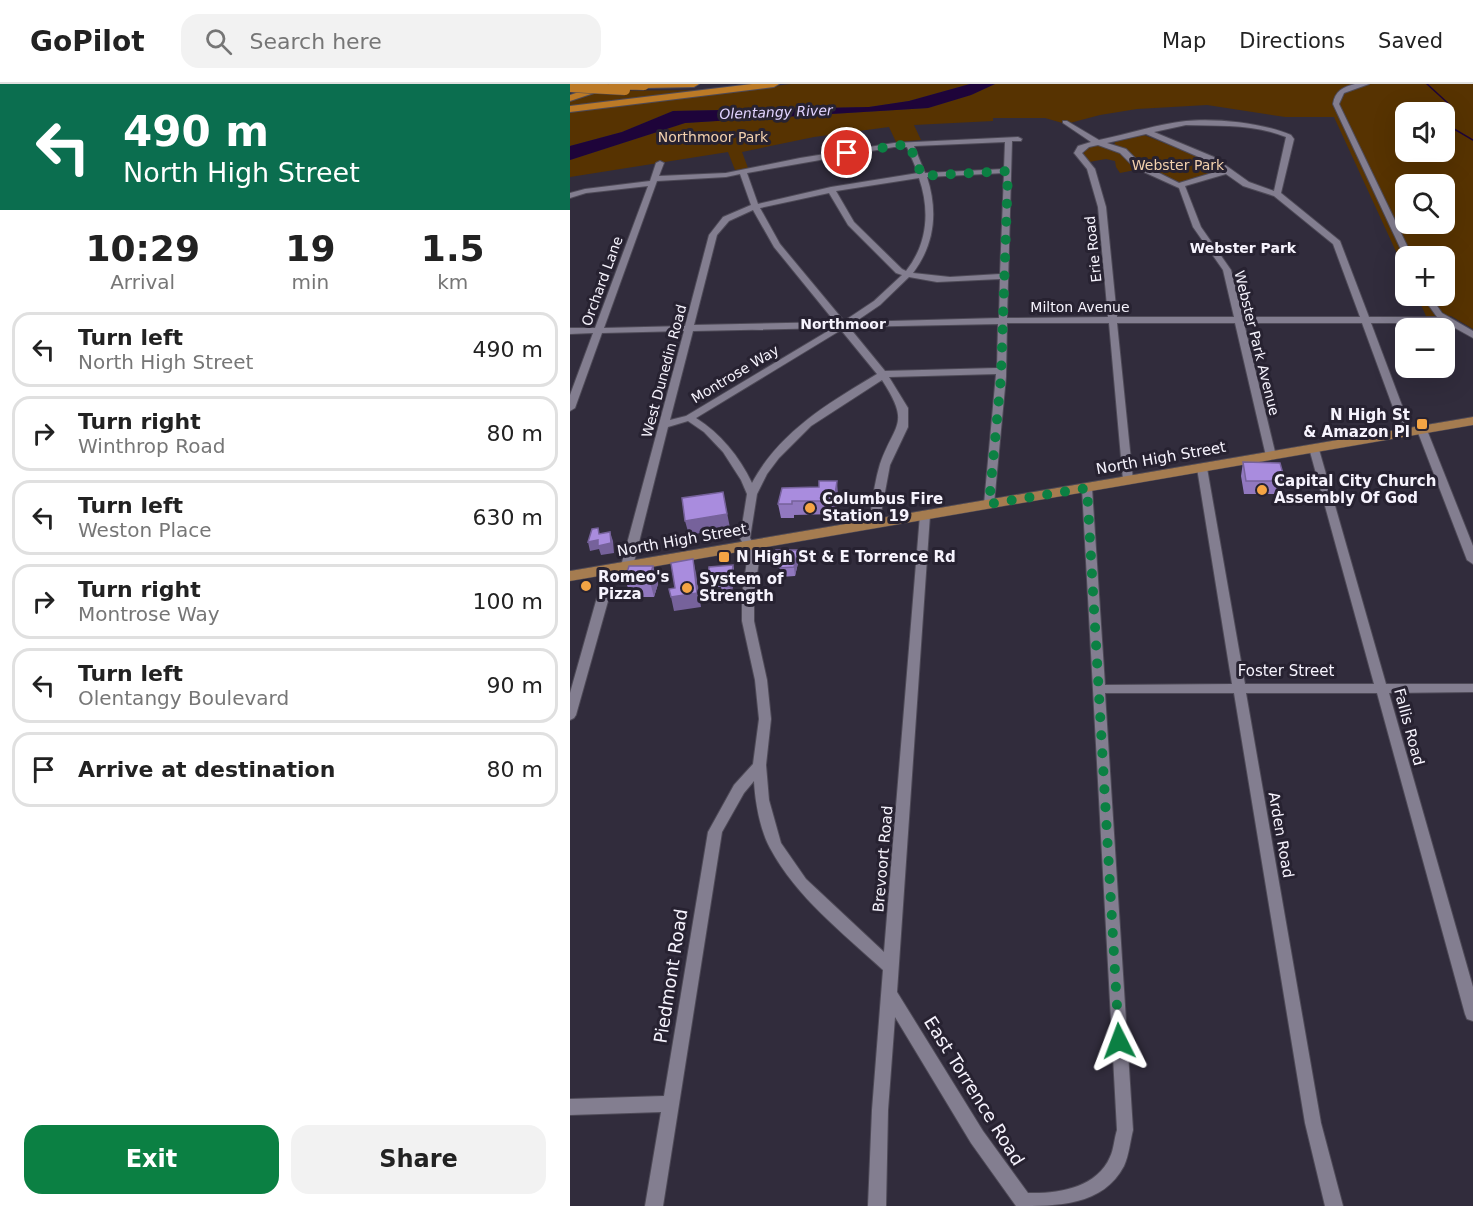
<!DOCTYPE html>
<html lang="en">
<head>
<meta charset="utf-8">
<style>
	:root { --surface:#fff; --page:#f2f2f2; --text:#222; --muted:#767676; --line:#e0e0e0; --accent:#0b8043 }
	body { margin:0; font-family:"DejaVu Sans",sans-serif; background:var(--page); color:var(--text); height:100vh; display:flex; flex-direction:column; font-size:22px; white-space:nowrap }
	* { box-sizing:border-box; margin:0 }
	p { font-size:20px; color:var(--muted) }
	.icon { flex:none; width:33px; height:33px; fill:none; stroke:currentColor; stroke-width:2; stroke-linecap:round; stroke-linejoin:round }
	.map { position:relative; flex:1; overflow:hidden }
	.panel { display:flex; flex-direction:column; background:var(--surface); width:570px }
	.panel>* { flex:none }
	.top-card { background:#0b6e4f; color:#fff; overflow:hidden }
	.fabs { position:absolute; left:825px; top:18px; display:grid; gap:12px }
	.fabs a { display:grid; place-items:center; width:60px; height:60px; border-radius:12px; background:var(--surface); box-shadow:0 6px 24px #0002; font-size:30px }
	.pin { position:absolute; display:grid; place-items:center; width:51px; height:51px; color:#fff; margin:-26px; border:3px solid #fff; border-radius:50%; box-shadow:0 2px 6px #0007 }
	.me { position:absolute; width:66px; margin:-33px; rotate:357deg; stroke-linejoin:round; filter:drop-shadow(0 0 4px #0008) }
	.turn { display:flex; align-items:center; gap:21px; height:126px; padding:0 24px; font-size:27px }
	.turn .icon { width:78px; height:78px; stroke-width:2.5 }
	.turn b { display:block; font-size:42px; line-height:51px }
	.eta { display:flex; justify-content:space-evenly; align-items:center; height:102px; text-align:center }
	.eta b { font-size:36px; font-weight:800; line-height:42px }
	.action { display:flex; gap:12px; margin-top:auto; padding:12px 24px }
	.action a { flex:1; height:69px; border-radius:18px; background:var(--accent); color:#fff; font-size:24px; font-weight:800; line-height:69px; text-align:center }
	.action a+a { background:var(--page); color:var(--text) }
	ul { padding:0; list-style:none }
	li { display:flex; align-items:center; gap:18px; height:75px; margin:0 12px 9px; padding:0 12px; border:3px solid var(--line); border-radius:18px }
	li div { flex:1 }
	li b { display:block; font-size:22px }
	li em { font-style:normal }
	header { display:flex; align-items:center; gap:36px; box-sizing:border-box; height:84px; padding:0 30px; background:var(--surface); border-bottom:2px solid var(--line) }
	header strong { font-size:28px }
	nav { display:flex; gap:33px; margin-inline-start:auto; font-size:21px }
	.search { width:420px; height:54px; background:var(--page); display:flex; align-items:center; gap:15px; box-sizing:border-box; padding:0 21px; border-radius:18px; color:var(--muted); font-size:22px }
	main { display:flex; flex:1; min-height:0 }
	.map>svg:first-child { display:block }
	.green { fill:#573301; fill-rule:evenodd }
	.water { fill:#1e043a }
	.lines { fill:none; stroke-linecap:round; stroke-linejoin:round }
	.stream { stroke:#1e043a; stroke-width:1.5 }
	.minor-casing { stroke:#4e4a57; stroke-width:2 }
	.major-casing { stroke:#4e4a57; stroke-width:1 }
	.highway-casing { stroke:#4e4a57; stroke-width:2 }
	.minor { fill:#837e90; fill-rule:evenodd }
	.major { fill:#a57c50; fill-rule:evenodd }
	.highway { fill:#bc7a26; fill-rule:evenodd }
	.highway-bridge-casing { stroke:#4e4a57; stroke-width:11; stroke-linecap:butt }
	.highway-bridge { stroke:#bc7a26; stroke-width:10 }
	.wall { fill:#9178bf }
	.shaded-wall { fill:#76629b }
	.building { fill:#a98cde; stroke:#76629b; stroke-width:1.5 }
	.route { stroke:#0b8043; stroke-width:10; stroke-dasharray:0 18 }
	.poi-dot { fill:#f4a444; stroke:#272231; stroke-width:2 }
	.labels { text-anchor:middle; stroke-width:6; stroke-linejoin:round; paint-order:stroke }
	.far-water-label { font-size:14px; font-style:italic; fill:#e1d3ff; stroke:#272231 }
	.far-park-label { font-size:14px; fill:#f2d0ad; stroke:#272231 }
	.far-neighbourhood-label { font-size:14px; font-weight:bold; fill:#f6f3fd; stroke:#272231 }
	.far-street-label { font-size:14px; fill:#f6f3fd; stroke:#272231 }
	.poi-label { font-size:15px; font-weight:bold; fill:#f6f3fd; stroke:#272231; text-anchor:start }
	.street-label { font-size:15px; fill:#f6f3fd; stroke:#272231 }
	.near-street-label { font-size:18px; fill:#f6f3fd; stroke:#272231 }
</style>
</head>
<body>
<header>
<strong>GoPilot</strong>
<div class="search"><svg class="icon" aria-label="search" viewBox="0 0 24 24"><circle cx="10" cy="10" r="6"/><path d="M15 15l6 6"/></svg>Search here</div>
<nav><a>Map</a><a>Directions</a><a>Saved</a></nav>
</header>
<main>
<section class="panel">
<div class="top-card">
<div class="turn"><svg class="icon" aria-label="left" viewBox="0 0 24 24"><path d="M17 20v-9H6M10 6l-5 5 5 5"/></svg><div><b>490 m</b>North High Street</div></div>
</div>
<div class="eta">
<div><b>10:29</b><p>Arrival</p></div>
<div><b>19</b><p>min</p></div>
<div><b>1.5</b><p>km</p></div>
</div>
<ul>
<li><svg class="icon" aria-label="left" viewBox="0 0 24 24"><path d="M17 20v-9H6M10 6l-5 5 5 5"/></svg><div><b>Turn left</b><p>North High Street</p></div><em>490 m</em></li>
<li><svg class="icon" aria-label="right" viewBox="0 0 24 24"><path d="M7 20v-9h11M14 6l5 5-5 5"/></svg><div><b>Turn right</b><p>Winthrop Road</p></div><em>80 m</em></li>
<li><svg class="icon" aria-label="left" viewBox="0 0 24 24"><path d="M17 20v-9H6M10 6l-5 5 5 5"/></svg><div><b>Turn left</b><p>Weston Place</p></div><em>630 m</em></li>
<li><svg class="icon" aria-label="right" viewBox="0 0 24 24"><path d="M7 20v-9h11M14 6l5 5-5 5"/></svg><div><b>Turn right</b><p>Montrose Way</p></div><em>100 m</em></li>
<li><svg class="icon" aria-label="left" viewBox="0 0 24 24"><path d="M17 20v-9H6M10 6l-5 5 5 5"/></svg><div><b>Turn left</b><p>Olentangy Boulevard</p></div><em>90 m</em></li>
<li><svg class="icon" aria-label="arrive" viewBox="0 0 24 24"><path d="M6 21V4h12l-3 4 3 4H6"/></svg><div><b>Arrive at destination</b></div><em>80 m</em></li>
</ul>
<div class="action"><a>Exit</a><a>Share</a></div>
</section>
<div class="map">
<svg width="903" height="1122" viewBox="0 0 903 1122">
	<rect width="100%" height="100%" fill="#312c3c"/>
	<path class="green" d="M221 0H400L339 17 299 23 103 27 52 48 0 62V27Z
		M425 0H903V245L881 232H856L847 212H874V172H836L835 187 764 33H715L637 21 567 25 530 31 496 40 475 34H423V37L344 41 351 56 326 58 319 43 244 53 172 68 178 84 165 86 158 68 0 93V76L115 39 358 24 401 11ZM836 28H874V68H836ZM836 100H874V140H836Z
		M138 6 0 23V16L23 7Z
		M574 51 642 78 653 86 609 99 573 83 544 62 545 58Z
		M527 60 550 67 570 85 550 89 546 83 545 77 536 75 519 78 513 69 515 65Z"/>
	<path class="water" d="M400 0H425L401 11 358 24 115 39 0 76V62L52 48 103 27 299 23 339 17Z"/>
	<g class="lines">
		<path class="stream" d="M857 0 881 22 874 33
			M874 39 903 56"/>
		<defs>
			<path id="minor" d="M785 0H799L774 9 769 20 842 172 836 174 834 172 763 20C765 7 773 3 785 0Z
				M493 37H497L529 56C558 50 587 40 616 37 646 34 694 39 721 51L724 55 711 109 770 157 799 233H867L852 212H860L872 229 903 247V254L876 239H801L842 348 837 351 832 348 792 239H674L706 372 701 375 696 372 665 239H547L563 396 558 399 553 396 539 239H437L436 293 424 420 419 423 414 420 426 290 319 293 338 324V343L320 381 309 440 304 443 299 440C302 421 304 399 310 380 325 338 341 341 312 296L241 342 209 374 197 390 187 410 180 454 190 470 184 511V537L197 596 201 635 196 681 199 716 211 759 236 795 314 868 350 431 351 429H359L360 431 327 908 413 1047 458 1109C487 1110 527 1104 540 1073 544 1065 544 1055 547 1046L512 404 517 401 522 404 535 601 662 600 627 384 632 381 637 384 675 600H804L739 364 744 361 748 362 816 600H903V608L819 609 903 903V937L897 935 895 930 807 609H676L751 1039 773 1122H755L735 1039 664 609H535L563 1046C560 1058 559 1071 554 1082 533 1122 487 1122 446 1122L401 1059 325 933 318 1026 316 1122H298L302 1026 313 886C273 849 226 813 200 764 190 746 185 717 184 697L174 709 152 748 93 1122H75L91 1028 0 1031V1015L94 1012 138 748 164 701 183 680 189 635 185 596 172 537V511L178 470 170 454 177 410 171 396 153 368 134 348 118 337 98 343 63 482 57 486 51 482 114 247 32 249 5 324 0 327V311L23 249 0 250V244H25L78 102 16 109 0 114V109L15 105 80 97 86 79 90 77 94 79 89 92 156 89 230 74 324 59 448 53 452 55 451 57H442L437 234 538 233 528 123 517 85 504 69 508 62 521 58 493 39ZM616 41C649 42 685 40 716 53L704 107 679 98 644 73 584 48ZM576 50 638 77 652 86 609 99 571 80 556 65 537 59ZM435 58 434 85 355 89 344 62ZM528 61 550 69 565 84 609 104 623 143 653 186 664 233H547L536 123 525 85 512 69 519 63ZM324 63H337L348 89 261 103 188 120 177 89ZM434 89 430 190 380 193 343 189C365 160 368 127 357 93ZM170 90 181 121 153 133 139 151 115 242 34 244 87 97 156 93ZM656 90 673 102 704 112 763 160 790 233H673L661 186 631 143 615 102ZM349 94C360 126 358 159 336 187L332 185 284 138 266 107ZM259 109 278 141 326 189 332 191 304 217 274 237 210 160 190 124ZM183 126 204 163 265 238 124 241 147 151 159 137ZM339 193 367 198 430 195 429 234 285 238 310 221ZM428 240 427 284 315 287 279 243ZM263 244 116 332 100 336 123 247ZM271 246 307 290C260 318 209 348 182 399 169 372 151 350 126 334Z
				M852 343 857 346 903 462V480L897 476 847 346Z
				M41 481 47 485 6 631 4 634 0 636V609L35 485Z"/>
			<path id="major" d="M903 333V341L0 497V487Z"/>
			<path id="highway" d="M33 0 38 3 36 5 0 17V11Z
				M70 0H129L124 3 74 4Z
				M182 0H209L204 3 0 28V22Z"/>
		</defs>
		<use href="#minor" class="minor-casing"/>
		<use href="#major" class="major-casing"/>
		<use href="#highway" class="highway-casing"/>
		<use href="#minor" class="minor"/>
		<use href="#major" class="major"/>
		<use href="#highway" class="highway"/>
		<defs>
			<path id="highway-bridge" d="M44 0 74 1
				M0 3 55 6"/>
		</defs>
		<use href="#highway-bridge" class="highway-bridge-casing"/>
		<use href="#highway-bridge" class="highway-bridge"/>
	</g>
	<path class="wall" d="M673 378 715 397 712 410H674L671 392Z
		M212 404 268 410 266 430 224 431V434H211L208 420Z
		M205 475H229L225 492 211 493 210 484H206Z
		M163 481 165 491 161 512 153 511 151 503H140L138 494Z
		M83 482 88 500 84 513H61L55 495Z"/>
	<path class="shaded-wall" d="M267 397 268 410 266 430 264 417Z
		M153 408 160 444 119 451 115 437Z
		M40 448 43 457 44 469 31 471 29 465 20 467 18 458Z
		M228 466 229 475 225 492 224 483Z
		M123 475 126 489 131 523 104 527 101 513Z
		M163 481 165 491 161 512 160 503Z
		M83 482 88 500 84 513 79 494Z"/>
	<path class="building" d="M673 378 710 379 715 397H676Z
		M249 397H267L264 417H222V420H208L212 404 249 403Z
		M153 408 157 430 115 437 112 414Z
		M28 444 29 450 40 448 41 459 28 462V456L18 458 22 445Z
		M206 466H228L224 483 210 484 211 475H205Z
		M123 475 127 509 101 513 99 505 105 504 101 479Z
		M163 481 160 503 151 502 152 493 138 494 139 483Z
		M59 482H83L79 494 55 495Z"/>
	<g class="lines">
		<path class="route" d="M277 69 339 60 352 92 438 87 431 293 419 420 517 404 549 957"/>
	</g>
	<g class="poi-dot">
		<rect x="846" y="334" width="12" height="12" rx="3"/>
		<circle cx="692" cy="406" r="6"/>
		<circle cx="240" cy="424" r="6"/>
		<rect x="148" y="467" width="12" height="12" rx="3"/>
		<circle cx="16" cy="502" r="6"/>
		<circle cx="117" cy="504" r="6"/>
	</g>
	<g class="labels">
		<g class="far-water-label">
			<text transform="translate(206 28) rotate(-2)" y="5">Olentangy River</text>
		</g>
		<g class="far-park-label">
			<text x="143" y="58">Northmoor Park</text>
			<text x="608" y="86">Webster Park</text>
		</g>
		<g class="far-neighbourhood-label">
			<text x="673" y="169">Webster Park</text>
			<text x="273" y="245">Northmoor</text>
		</g>
		<g class="far-street-label">
			<text transform="translate(523 165) rotate(-96)" y="5">Erie Road</text>
			<text transform="translate(32 197) rotate(-70)" y="5">Orchard Lane</text>
			<text x="510" y="228">Milton Avenue</text>
			<text transform="translate(687 259) rotate(76)" y="5">Webster Park Avenue</text>
			<text transform="translate(94 287) rotate(-75)" y="5">West Dunedin Road</text>
			<text transform="translate(165 290) rotate(-31)" y="5">Montrose Way</text>
		</g>
		<g class="poi-label">
			<text x="840" y="336" text-anchor="end">N High St<tspan x="840" dy="17">&amp; Amazon Pl</tspan></text>
			<text x="704" y="402">Capital City Church<tspan x="704" dy="17">Assembly Of God</tspan></text>
			<text x="252" y="420">Columbus Fire<tspan x="252" dy="17">Station 19</tspan></text>
			<text x="166" y="478">N High St &amp; E Torrence Rd</text>
			<text x="28" y="498">Romeo's<tspan x="28" dy="17">Pizza</tspan></text>
			<text x="129" y="500">System of<tspan x="129" dy="17">Strength</tspan></text>
		</g>
		<g class="street-label">
			<text transform="translate(591 374) rotate(-10)" y="5">North High Street</text>
			<text transform="translate(112 456) rotate(-10)" y="5">North High Street</text>
			<text x="716" y="592">Foster Street</text>
			<text transform="translate(839 643) rotate(75)" y="5">Fallis Road</text>
			<text transform="translate(711 751) rotate(80)" y="5">Arden Road</text>
			<text transform="translate(313 775) rotate(-85)" y="5">Brevoort Road</text>
		</g>
		<g class="near-street-label">
			<text transform="translate(101 892) rotate(-81)" y="6">Piedmont Road</text>
			<text transform="translate(404 1007) rotate(58)" y="6">East Torrence Road</text>
		</g>
	</g>
</svg>
<div class="fabs">
<a><svg class="icon" aria-label="sound" viewBox="0 0 24 24"><path d="M4 9h4l5-4v14l-5-4H4zM17 9q2 3 0 6"/></svg></a>
<a><svg class="icon" aria-label="search" viewBox="0 0 24 24"><circle cx="10" cy="10" r="6"/><path d="M15 15l6 6"/></svg></a>
<a>+</a>
<a>−</a>
</div>
<div class="pin" style="left:277px;top:69px;background:#d93025"><svg class="icon" aria-label="arrive" viewBox="0 0 24 24"><path d="M6 21V4h12l-3 4 3 4H6"/></svg></div>
<svg class="me" style="left:549px;top:957px" viewBox="-20 -20 40 40"><path d="M0-17L14 15 0 8-14 15z" fill="#0b8043" stroke="#fff" stroke-width="4"/></svg>
</div>
</main>
</body>
</html>
